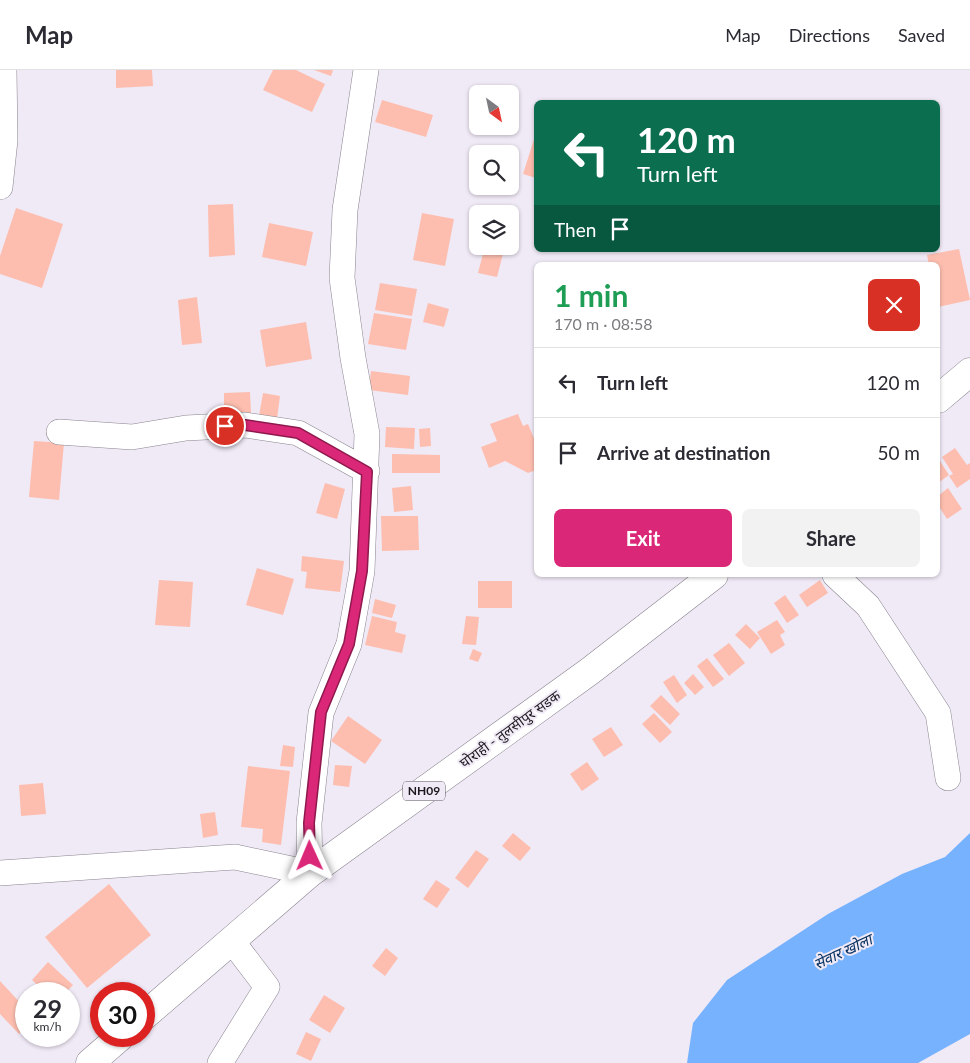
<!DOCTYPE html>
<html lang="en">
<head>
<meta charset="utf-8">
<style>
	:root { --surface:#fff; --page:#f2f2f3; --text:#2b2b33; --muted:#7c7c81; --line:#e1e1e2; --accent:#db2777 }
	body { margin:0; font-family:Lato,"Noto Sans Devanagari",sans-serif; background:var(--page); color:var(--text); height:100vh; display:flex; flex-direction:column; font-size:19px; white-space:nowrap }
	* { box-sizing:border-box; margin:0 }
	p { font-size:16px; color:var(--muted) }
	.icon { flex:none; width:28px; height:28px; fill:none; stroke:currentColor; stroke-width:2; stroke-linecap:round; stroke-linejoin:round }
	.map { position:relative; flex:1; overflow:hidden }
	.side { position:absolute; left:534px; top:192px; width:406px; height:315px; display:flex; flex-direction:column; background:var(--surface); border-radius:8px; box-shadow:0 1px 4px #0004 }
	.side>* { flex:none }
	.banner { position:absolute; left:534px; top:30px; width:406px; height:152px; border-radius:8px; box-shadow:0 1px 4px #0004; background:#0b6e4f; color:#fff; overflow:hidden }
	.needle { width:32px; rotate:147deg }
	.tools { position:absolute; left:469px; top:15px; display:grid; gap:10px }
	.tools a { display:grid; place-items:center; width:50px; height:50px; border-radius:8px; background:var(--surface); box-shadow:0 1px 4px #0004; font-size:25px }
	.speed { position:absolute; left:15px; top:912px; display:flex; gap:10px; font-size:25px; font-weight:700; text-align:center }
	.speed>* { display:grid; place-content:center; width:65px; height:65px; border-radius:50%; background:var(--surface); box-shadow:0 1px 4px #0004; line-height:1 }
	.speed small { font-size:12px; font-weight:400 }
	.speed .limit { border:8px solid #d22; background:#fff; color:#111 }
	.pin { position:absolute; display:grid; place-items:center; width:42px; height:42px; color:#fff; margin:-21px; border:2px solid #fff; border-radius:50%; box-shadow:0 1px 5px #0007 }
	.me { position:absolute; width:55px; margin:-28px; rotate:359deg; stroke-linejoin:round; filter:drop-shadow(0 0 4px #0008) }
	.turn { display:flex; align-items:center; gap:18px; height:105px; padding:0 20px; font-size:22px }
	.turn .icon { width:65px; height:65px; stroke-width:2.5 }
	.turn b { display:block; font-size:35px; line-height:42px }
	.then { display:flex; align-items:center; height:48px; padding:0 20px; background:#0003; gap:10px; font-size:19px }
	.round { display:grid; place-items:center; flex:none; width:52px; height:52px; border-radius:8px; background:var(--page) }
	.headline { display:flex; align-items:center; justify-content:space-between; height:85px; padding:0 20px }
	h1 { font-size:30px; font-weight:700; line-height:38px; color:#1e9e55 }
	.action { display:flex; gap:10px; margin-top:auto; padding:10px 20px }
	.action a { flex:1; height:58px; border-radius:8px; background:var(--accent); color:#fff; font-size:20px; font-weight:700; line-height:58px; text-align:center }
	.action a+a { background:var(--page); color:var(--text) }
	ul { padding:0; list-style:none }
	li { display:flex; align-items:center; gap:15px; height:70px; padding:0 20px; border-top:1px solid var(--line) }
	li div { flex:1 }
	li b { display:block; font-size:19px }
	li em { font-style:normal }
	header { display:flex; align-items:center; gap:30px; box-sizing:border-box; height:70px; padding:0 25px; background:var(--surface); border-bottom:1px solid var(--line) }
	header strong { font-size:24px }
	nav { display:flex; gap:28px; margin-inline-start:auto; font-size:18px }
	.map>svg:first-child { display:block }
	.water { fill:#76b2fe }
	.building { fill:#fdbeaf }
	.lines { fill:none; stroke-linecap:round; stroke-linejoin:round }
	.street-casing { stroke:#8a8490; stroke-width:26 }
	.primary-casing { stroke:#8a8490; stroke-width:29 }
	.street { stroke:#fff; stroke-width:25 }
	.primary { stroke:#fff; stroke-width:28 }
	.route-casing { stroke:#8e194d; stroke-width:12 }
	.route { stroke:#db2777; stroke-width:9 }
	.labels { text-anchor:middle; stroke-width:4; stroke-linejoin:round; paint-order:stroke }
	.shield { fill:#f0e9f6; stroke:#5b575e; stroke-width:1 }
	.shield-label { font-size:12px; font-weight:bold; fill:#1b181d }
	.street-label { font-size:14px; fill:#1b181d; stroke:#f0e9f6 }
	.water-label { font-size:15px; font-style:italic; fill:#073160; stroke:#f0e9f6 }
</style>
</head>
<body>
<header>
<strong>Map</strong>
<nav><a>Map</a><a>Directions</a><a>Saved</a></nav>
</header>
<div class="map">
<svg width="970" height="993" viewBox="0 0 970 993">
	<rect width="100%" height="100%" fill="#f0e9f6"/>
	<path class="water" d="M970 763V964L918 993H687L693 953 727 910 828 844 902 804 945 787Z"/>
	<path class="building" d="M116 0H152L153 16 116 18Z
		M273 0H296L325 14 312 42 263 20Z
		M314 0H333L331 6Z
		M382 30 433 45 426 67 375 52Z
		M536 63V108L523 104Z
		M486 116H502L501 123 485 119Z
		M233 134 235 185 209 187 208 135Z
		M16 138 63 154 42 218 0 204V186Z
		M422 143 454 149 445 196 413 190Z
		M269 153 313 162 306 196 262 187Z
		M485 176H505L497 207 478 203Z
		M959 179 970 230 938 237V195H929L927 185Z
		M380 213 417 219 412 246 375 240Z
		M197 227 202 273 182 275 178 230Z
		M428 233 449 239 444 257 423 252Z
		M374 243 412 249 406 280 368 274Z
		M306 252 312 289 266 297 260 260Z
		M371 301 410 306 408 325 369 320Z
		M250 322 251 343 224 344V323Z
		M263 323 280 326 277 349 259 346Z
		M518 344 523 356 528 354 536 373V400L528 403 505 391 489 398 481 377 497 371 490 354Z
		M386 357 415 358 414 379 385 377Z
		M430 358 431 376 420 377 419 359Z
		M34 371 64 373 59 430 29 427Z
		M955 378 967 395 970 393V409L957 418 949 406 953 404 942 387Z
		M392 384 440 385V403H392Z
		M940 391 949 405 938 413V393Z
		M325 413 345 419 337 449 316 443Z
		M411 416 413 440 394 442 392 418Z
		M948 418 962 439 947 449 938 435V426Z
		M381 446H418L419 480 382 481Z
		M302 486 344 491 340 522 305 518 307 502 301 501Z
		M257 498 294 509 283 545 246 535Z
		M159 510 193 512 190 557 155 555Z
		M820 510 828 523 807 537 799 525Z
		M478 511H512V538H478Z
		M785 525 799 545 787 553 774 533Z
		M375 529 396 535 392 548 372 543Z
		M372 546 397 552 395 562 406 565 402 583 365 575Z
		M466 546 479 547 476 575 462 574Z
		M777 550 785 562 780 565 785 575 771 584 757 562Z
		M746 554 760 568 750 579 735 565Z
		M729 573 745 593 729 606 713 585Z
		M473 579 482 583 478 592 469 589Z
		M707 588 724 609 713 617 697 596Z
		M693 604 704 617 695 625 684 613Z
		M674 605 687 625 677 633 663 612Z
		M661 625 680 644 670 655 650 636Z
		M654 643 672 662 660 673 642 654Z
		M348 646 382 670 365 694 331 671Z
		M611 657 623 675 604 687 592 669Z
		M283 675 295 677 293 697 280 696Z
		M587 692 599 709 582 721 570 704Z
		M335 695 352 696 349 717 333 715Z
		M248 696 290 701 281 775 262 772 263 759 241 757Z
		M43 713 46 744 21 746 19 715Z
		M215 742 218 765 203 768 200 744Z
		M513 763 531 778 520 791 502 776Z
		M476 780 489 789 468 818 455 808Z
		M436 810 450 819 437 838 423 829Z
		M109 814 151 865 87 918 45 867Z
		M386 878 398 888 385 906 372 896Z
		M48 892 73 915 64 924H47L32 910Z
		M0 911 26 939V958L19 964 0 944Z
		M324 925 345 938 330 963 309 950Z
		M306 962 321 969 311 991 296 984Z"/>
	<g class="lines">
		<defs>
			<path id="street" d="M0 117 5 70 4 0
				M59 362 132 367 186 358 245 355 298 363 367 401
				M835 505 868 536 938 643 948 708
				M0 803 235 787 310 803 309 753 321 643 349 574 362 501 367 364 353 288 342 208 345 140 366 0
				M220 993 267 917 232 871"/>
			<path id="primary" d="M938 329 970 302
				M144 946 310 803 590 601 714 505
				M90 993 121 966"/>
		</defs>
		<use href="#street" class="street-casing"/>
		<use href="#primary" class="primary-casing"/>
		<use href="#street" class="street"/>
		<use href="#primary" class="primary"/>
	</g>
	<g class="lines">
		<defs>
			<path id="route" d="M225 356 245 355 298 363 367 402 362 501 349 574 321 642 309 753 310 786"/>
		</defs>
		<use href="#route" class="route-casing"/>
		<use href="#route" class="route"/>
	</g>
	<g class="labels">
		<rect class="shield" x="403" y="711.5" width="42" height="19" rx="4"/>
		<g class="shield-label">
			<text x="424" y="725">NH09</text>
		</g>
		<g class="street-label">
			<text transform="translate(510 659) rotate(-36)" y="5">घोराही - तुलसीपुर सडक</text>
		</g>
		<g class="water-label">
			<text transform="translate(843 882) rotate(-25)" y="5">सेवार खोला</text>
		</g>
	</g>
</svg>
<div class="tools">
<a><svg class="needle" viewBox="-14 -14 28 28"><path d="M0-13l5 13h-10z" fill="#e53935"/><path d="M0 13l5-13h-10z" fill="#7c7c81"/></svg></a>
<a><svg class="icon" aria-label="search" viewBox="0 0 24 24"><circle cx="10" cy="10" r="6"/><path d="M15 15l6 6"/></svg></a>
<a><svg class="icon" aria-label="layers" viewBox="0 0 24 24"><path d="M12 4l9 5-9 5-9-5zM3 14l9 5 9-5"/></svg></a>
</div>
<div class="speed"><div>29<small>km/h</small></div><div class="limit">30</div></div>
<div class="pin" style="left:225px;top:356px;background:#d93025"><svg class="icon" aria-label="arrive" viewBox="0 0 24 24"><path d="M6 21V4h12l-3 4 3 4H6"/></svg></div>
<svg class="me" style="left:310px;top:786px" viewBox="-20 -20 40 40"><path d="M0-17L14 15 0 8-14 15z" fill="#db2777" stroke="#fff" stroke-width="4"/></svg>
<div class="banner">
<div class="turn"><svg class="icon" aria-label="left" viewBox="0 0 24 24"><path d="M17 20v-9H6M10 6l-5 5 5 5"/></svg><div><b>120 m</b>Turn left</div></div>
<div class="then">Then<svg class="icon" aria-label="arrive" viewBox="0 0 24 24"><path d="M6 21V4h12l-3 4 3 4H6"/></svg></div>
</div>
<section class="side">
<div class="headline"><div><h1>1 min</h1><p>170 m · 08:58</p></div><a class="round" style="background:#d93025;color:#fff"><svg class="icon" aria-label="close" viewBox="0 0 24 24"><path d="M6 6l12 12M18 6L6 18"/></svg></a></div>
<ul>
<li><svg class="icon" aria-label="left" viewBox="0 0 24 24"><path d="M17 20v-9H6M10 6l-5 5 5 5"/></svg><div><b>Turn left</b></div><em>120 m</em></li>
<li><svg class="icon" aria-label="arrive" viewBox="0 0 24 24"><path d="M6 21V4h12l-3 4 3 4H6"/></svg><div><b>Arrive at destination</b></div><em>50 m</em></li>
</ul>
<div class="action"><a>Exit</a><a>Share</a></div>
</section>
</div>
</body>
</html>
